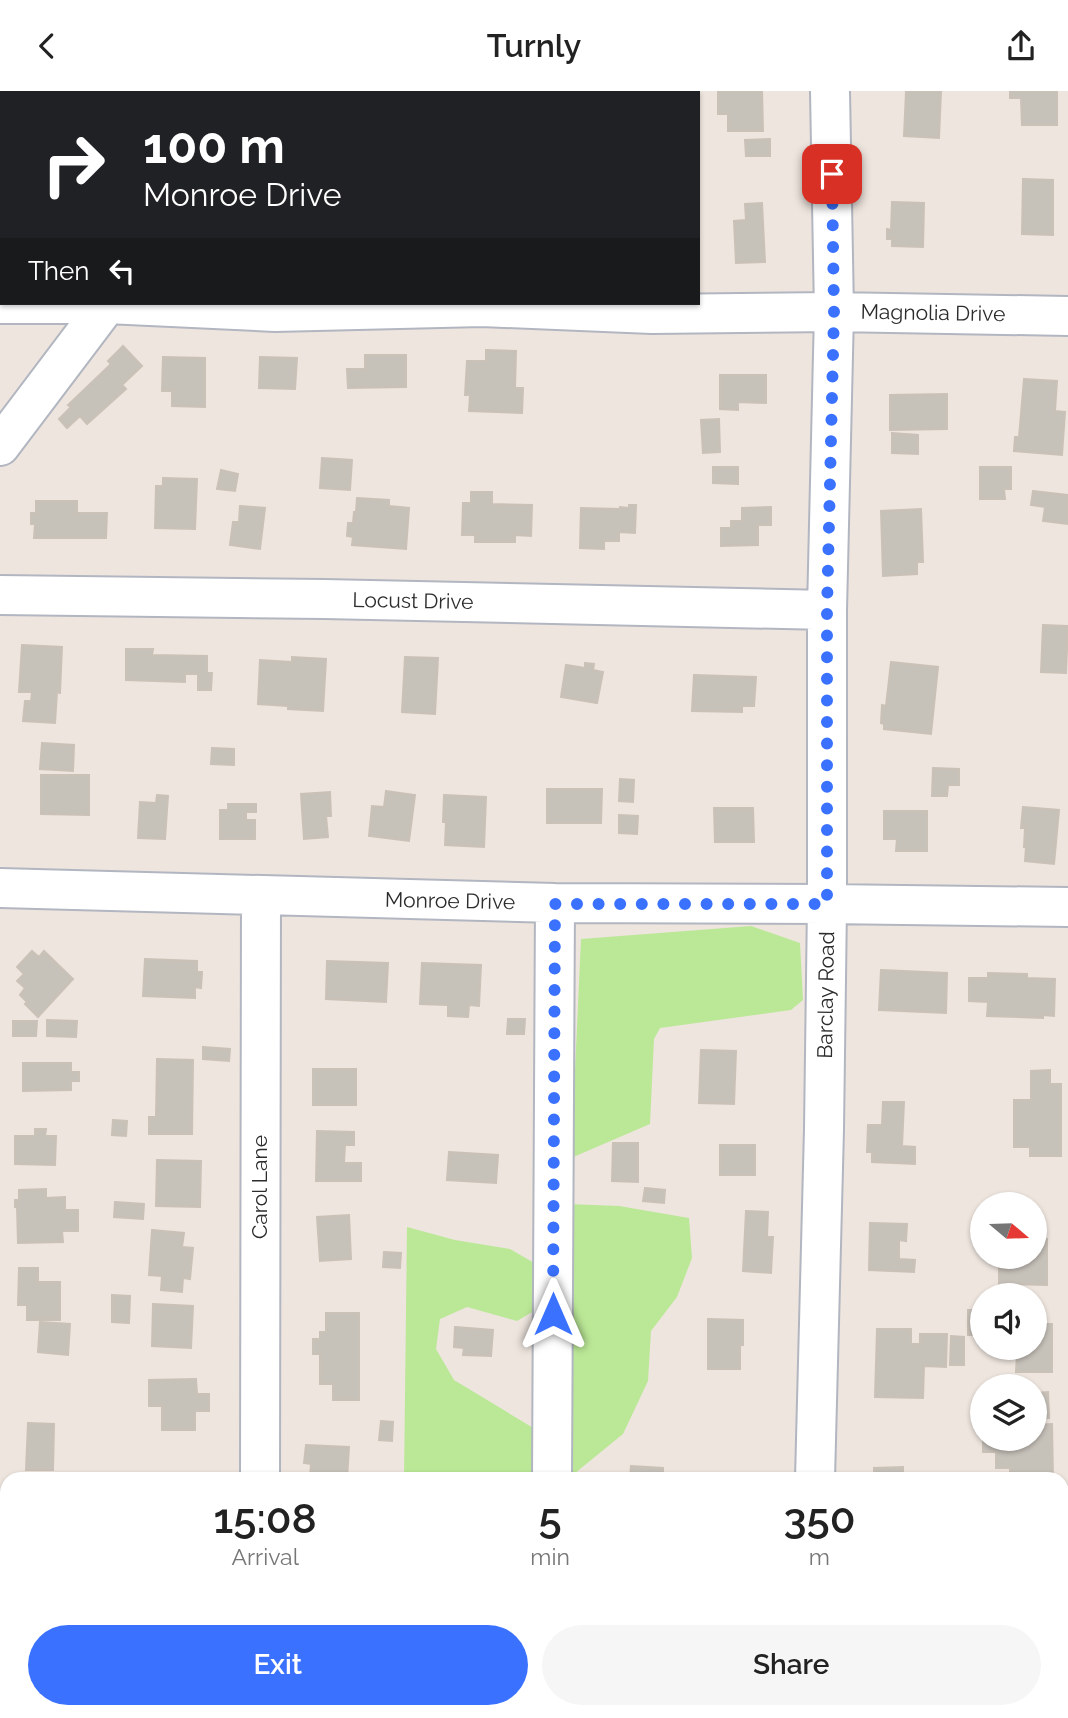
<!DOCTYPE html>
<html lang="en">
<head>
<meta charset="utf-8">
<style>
	:root { --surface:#fff; --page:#f6f6f6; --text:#222; --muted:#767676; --accent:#3a72ff }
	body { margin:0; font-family:Raleway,sans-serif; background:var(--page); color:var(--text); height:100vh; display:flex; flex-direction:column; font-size:26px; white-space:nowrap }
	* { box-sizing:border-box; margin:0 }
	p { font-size:23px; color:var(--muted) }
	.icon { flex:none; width:38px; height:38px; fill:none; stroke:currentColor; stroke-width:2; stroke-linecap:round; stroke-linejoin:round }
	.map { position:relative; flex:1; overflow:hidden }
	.drawer { position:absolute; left:0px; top:1381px; width:1069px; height:247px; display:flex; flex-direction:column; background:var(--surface); border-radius:21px 21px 0 0; box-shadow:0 2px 5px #0004 }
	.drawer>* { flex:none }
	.banner { position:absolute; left:0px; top:0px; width:700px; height:214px; box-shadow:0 2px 5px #0004; background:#202124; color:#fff; overflow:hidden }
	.needle { width:46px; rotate:109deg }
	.fabs { position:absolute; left:970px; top:1101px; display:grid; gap:14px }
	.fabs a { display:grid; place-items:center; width:77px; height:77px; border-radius:50%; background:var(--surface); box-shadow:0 2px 5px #0004; font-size:35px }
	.pin { position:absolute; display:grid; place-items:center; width:60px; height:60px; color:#fff; margin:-30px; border-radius:14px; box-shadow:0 4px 10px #0006 }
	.me { position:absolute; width:77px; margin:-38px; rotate:0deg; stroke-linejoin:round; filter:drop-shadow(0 0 5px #0008) }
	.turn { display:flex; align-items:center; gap:24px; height:147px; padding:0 28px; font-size:32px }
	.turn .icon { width:91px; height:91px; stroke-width:2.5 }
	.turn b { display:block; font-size:49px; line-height:60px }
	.then { display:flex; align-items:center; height:66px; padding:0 28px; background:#0003; gap:14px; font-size:26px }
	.eta { display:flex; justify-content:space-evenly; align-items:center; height:119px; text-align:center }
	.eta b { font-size:42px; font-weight:600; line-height:49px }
	.primary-button { display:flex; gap:14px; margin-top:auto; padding:14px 28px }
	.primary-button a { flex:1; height:80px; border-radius:42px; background:var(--accent); color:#fff; font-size:28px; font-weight:600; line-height:80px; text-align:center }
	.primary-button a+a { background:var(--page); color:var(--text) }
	header { display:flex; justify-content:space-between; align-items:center; height:91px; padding:0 28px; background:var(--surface); font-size:32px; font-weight:600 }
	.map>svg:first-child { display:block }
	.green { fill:#bbe897 }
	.building { fill:#c6c1b9; stroke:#cac1b7; stroke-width:2 }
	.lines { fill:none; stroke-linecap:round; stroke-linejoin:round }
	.minor-casing { stroke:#b2b6c0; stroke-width:42 }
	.minor { stroke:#fff; stroke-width:38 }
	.route { stroke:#3a72ff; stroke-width:12; stroke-dasharray:0 21.6 }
	.labels { text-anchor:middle; stroke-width:6; stroke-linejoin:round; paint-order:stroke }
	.street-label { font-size:21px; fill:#2c2c2c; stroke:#fff }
</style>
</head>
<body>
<header><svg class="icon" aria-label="back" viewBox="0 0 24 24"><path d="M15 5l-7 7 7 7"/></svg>Turnly<svg class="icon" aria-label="share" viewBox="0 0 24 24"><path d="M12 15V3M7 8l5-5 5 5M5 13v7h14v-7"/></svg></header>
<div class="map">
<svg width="1068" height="1627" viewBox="0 0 1068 1627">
	<rect width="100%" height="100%" fill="#eee5de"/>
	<path class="green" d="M751 835 800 852 803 909 791 919 660 937 654 948 650 1033 571 1067 581 848Z
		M568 1113 619 1115 689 1127 692 1167 677 1206 651 1240 648 1290 623 1343 569 1387Z
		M407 1136 455 1149 510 1158 536 1173 539 1217 517 1230 467 1216 440 1228 436 1258 454 1289 540 1341 538 1388H404Z"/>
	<path class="building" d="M51 0H84L83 2H50Z
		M142 0H176L175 2H141Z
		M370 0H406L407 2H367Z
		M496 0H529V2H496Z
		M563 0H603V2H563Z
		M718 0H762L763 40H728V23H718Z
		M906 0H941L939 47 904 45Z
		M1010 0H1057V34H1022L1021 7H1010Z
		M770 48V65H746L745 49Z
		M1023 88 1053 89V144L1022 143Z
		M892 111 924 112 923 156 892 155V148H887V138L891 139Z
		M762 112 765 171 736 172 734 130 746 129 745 113Z
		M123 255 142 275 122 294 126 298 87 333 80 325 67 337 59 328 71 316 68 314 111 273 108 270Z
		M486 259 516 260 515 297H523L522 322 469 320 470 304H465L467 270H486Z
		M365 264H406V296L348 297 347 278H365Z
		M163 266 205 267V316L172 315V300H162Z
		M260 266 297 267 295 298 259 297Z
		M720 284H766V312L738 311V319L720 318Z
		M1024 288 1057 290 1055 320 1065 321 1062 364 1014 360 1015 346H1019Z
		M947 303V338L890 339V304Z
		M719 328 720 361 703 362 701 329Z
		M892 342 918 344V363L892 362Z
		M322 367 352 369 350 399 320 397Z
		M713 376H738V393L713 392Z
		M980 376H1011V398H1004L1005 408H980Z
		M221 379 238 383 235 400 217 398Z
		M163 387 197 388 195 438 155 437 156 395H163Z
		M1033 400 1068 404V433L1043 430 1045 416 1031 414Z
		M471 401H492V413L532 414 531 445 515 444V451H475V444H462L463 412H471Z
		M357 407 389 409V415L409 417 406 458 352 454 353 446 347 445 348 432H353L354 421H356Z
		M36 410H77V422H107L106 447H34L35 433H31V422H36Z
		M629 414H636L635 442 619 441V450H604V458L580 457 581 417 620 418V416L629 417Z
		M240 415 265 417 260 458 230 454 233 431H239Z
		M771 416V434H758V454L721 455V437H731V430H742V417Z
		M921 418 923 471H917V483L883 485 881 420Z
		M1043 534 1068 535 1066 582 1041 581Z
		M22 554 62 556 60 602 57 601 55 632 23 630 25 610H31L32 601H19Z
		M126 558H153L152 564 207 565V582H212L211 599H198V583H185V591L126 589Z
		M292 566 326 568 323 620 288 618V615L258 613 260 569 292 571Z
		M405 566 438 567 435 623 402 621Z
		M891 571 938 576 931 643 884 638V633L881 632 882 614 886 615Z
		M585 572 594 573 593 579 603 581 597 612 561 606 566 574 585 577Z
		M694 584 756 586 754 615H742V621L692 620Z
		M42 652 74 654 73 680 40 678Z
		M212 657 234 658V674L211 673Z
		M933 677 959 678V694H948L947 705H932Z
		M41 684H89V724L41 723Z
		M620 688 634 689 633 711 619 710Z
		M547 698H602L601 732H547Z
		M386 700 415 704 409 750 369 745 372 715 384 716Z
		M330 701 331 725H326L328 746 304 748 301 703Z
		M157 704 168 705 165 748 138 747 140 711 156 712Z
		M444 704 486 706 484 756 445 754 446 731H443Z
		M228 713H256V721H246V729H255V748H220V719H228Z
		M1023 716 1059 719 1054 773 1025 770 1026 756H1024L1025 737H1021Z
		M714 717H753L754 751H715Z
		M884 720H927V760H896L897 748H884Z
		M619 724 638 725 637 743 619 742Z
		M32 860 39 866 44 860 73 888 38 926 25 913 27 911 20 904 25 897 17 890 24 883 17 876Z
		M145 868 197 870V881H202L201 897 195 896V907L143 905Z
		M327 870 388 872 386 911 326 908Z
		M422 872 481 874 479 915 469 914 468 926 448 925V914L420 913Z
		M881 879 947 882 946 922 879 919Z
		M988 882 1027 883V887L1055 888 1054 925 1043 924V927L987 925 988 911 969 910V887H988Z
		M508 928H525L524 943H507Z
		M47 929 77 930 76 946 47 945Z
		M13 930H37L36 945H13Z
		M203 956 230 958 229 970 203 968Z
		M701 959 736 960 734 1013 699 1012Z
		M157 968 193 969 192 1043H149V1026H156Z
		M23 972H71V981H79V990H71V999L23 1000Z
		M313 978H356V1014H313Z
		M1050 979V993H1061V1065H1030V1056H1014V1009H1031V980Z
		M883 1011H904L902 1055 915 1056V1073L872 1071V1061H867L868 1034H882Z
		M113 1029 127 1030 126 1045 112 1044Z
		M35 1038H46L45 1045H56L55 1074 15 1073V1045H35Z
		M317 1040 354 1041V1054H345L344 1072H361V1090H316Z
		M613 1052H638V1091L612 1090Z
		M720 1054H755V1084H720Z
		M449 1061 498 1064 496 1092 447 1089Z
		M157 1069 201 1070 200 1116 156 1115Z
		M645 1097 665 1099 664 1112 643 1110Z
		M46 1098V1107L65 1106V1119H78V1140H62L63 1151 18 1152 17 1116H15V1109H19V1099Z
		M115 1111 144 1113 143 1128 114 1126Z
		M746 1120 768 1121 767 1146H773L771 1182 743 1180Z
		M349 1124 351 1168 320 1170 317 1126Z
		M870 1132 907 1133 906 1150 899 1149V1168L915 1169 914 1181 869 1179Z
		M152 1139 184 1142 182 1156 193 1157 190 1188 183 1187 182 1201 161 1199 162 1185 149 1184Z
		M1034 1147 1047 1148V1194L999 1193V1166H1034Z
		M384 1161 401 1162 400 1177 383 1176Z
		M19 1177H38V1191H60V1229H27V1214H18Z
		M112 1204 130 1205 129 1232 112 1231Z
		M153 1213 193 1215 191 1257 152 1255Z
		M968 1219H982V1244H968Z
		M326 1222H359V1309H333V1293H320V1263H313V1248H320V1241H326Z
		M708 1228 743 1229V1254H740V1278H708Z
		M40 1231 70 1233 68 1264 38 1261Z
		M1034 1233H1052V1281H1016L1017 1263H1003V1256H1034Z
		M455 1236 493 1239 491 1265 463 1264 464 1257 454 1256Z
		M877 1238H911V1253H920V1243H947L946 1276 924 1275 923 1307 875 1306Z
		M951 1245 964 1246V1274H950Z
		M196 1288 197 1303H209V1320H195V1339H162V1315H149V1289Z
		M1048 1301 1049 1327 1034 1328V1302Z
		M381 1330 393 1331 392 1350 379 1349Z
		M28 1332 54 1333 53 1379H26Z
		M1052 1333 1053 1388H1010V1377H996V1361H983V1348H1034V1334Z
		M306 1354 349 1356 347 1388H310L311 1373 304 1372Z
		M631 1375 663 1377V1388H630Z
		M903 1376V1388H874V1377Z
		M67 1623V1627H26V1625Z"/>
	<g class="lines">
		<defs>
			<path id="minor" d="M311 2 313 0
				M0 213H107L275 221 482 216 652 223 834 221 1068 225
				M0 355 108 212
				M0 504 324 508 827 519
				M0 797 555 812 827 813 1068 816
				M260 1388 261 805
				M552 1388 555 812
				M815 1388 824 1038 827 813V519L834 221 830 0
				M0 1563H7
				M1062 1585H1068"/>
		</defs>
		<use href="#minor" class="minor-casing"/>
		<use href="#minor" class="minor"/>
	</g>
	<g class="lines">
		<path class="route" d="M553 1223 555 813H827V519L834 221 832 83"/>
	</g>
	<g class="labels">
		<g class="street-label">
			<text transform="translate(933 222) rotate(1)" y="7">Magnolia Drive</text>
			<text transform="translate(413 510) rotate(1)" y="7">Locust Drive</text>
			<text transform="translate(450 810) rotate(1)" y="7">Monroe Drive</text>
			<text transform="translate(826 904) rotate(-89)" y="7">Barclay Road</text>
			<text transform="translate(260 1096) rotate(-90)" y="7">Carol Lane</text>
		</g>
	</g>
</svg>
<div class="fabs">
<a><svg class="needle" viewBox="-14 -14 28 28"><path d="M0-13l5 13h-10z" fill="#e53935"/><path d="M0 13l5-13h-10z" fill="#767676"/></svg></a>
<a><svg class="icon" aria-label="sound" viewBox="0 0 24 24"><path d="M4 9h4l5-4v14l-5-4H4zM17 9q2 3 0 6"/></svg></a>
<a><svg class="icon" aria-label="layers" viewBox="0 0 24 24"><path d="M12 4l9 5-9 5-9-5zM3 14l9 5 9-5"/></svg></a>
</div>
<div class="pin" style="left:832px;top:83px;background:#d93025"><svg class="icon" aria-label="arrive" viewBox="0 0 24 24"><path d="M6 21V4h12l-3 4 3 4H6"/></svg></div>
<svg class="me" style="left:553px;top:1223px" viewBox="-20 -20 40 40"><path d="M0-17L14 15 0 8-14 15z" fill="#3a72ff" stroke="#fff" stroke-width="4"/></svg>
<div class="banner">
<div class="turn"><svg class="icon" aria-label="right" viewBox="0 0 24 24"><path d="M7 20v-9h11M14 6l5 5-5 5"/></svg><div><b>100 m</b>Monroe Drive</div></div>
<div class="then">Then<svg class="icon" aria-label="left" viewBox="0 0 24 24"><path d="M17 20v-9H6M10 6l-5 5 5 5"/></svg></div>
</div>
<section class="drawer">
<div class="eta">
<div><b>15:08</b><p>Arrival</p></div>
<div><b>5</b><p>min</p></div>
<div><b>350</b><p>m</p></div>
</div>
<div class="primary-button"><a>Exit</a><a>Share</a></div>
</section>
</div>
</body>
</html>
